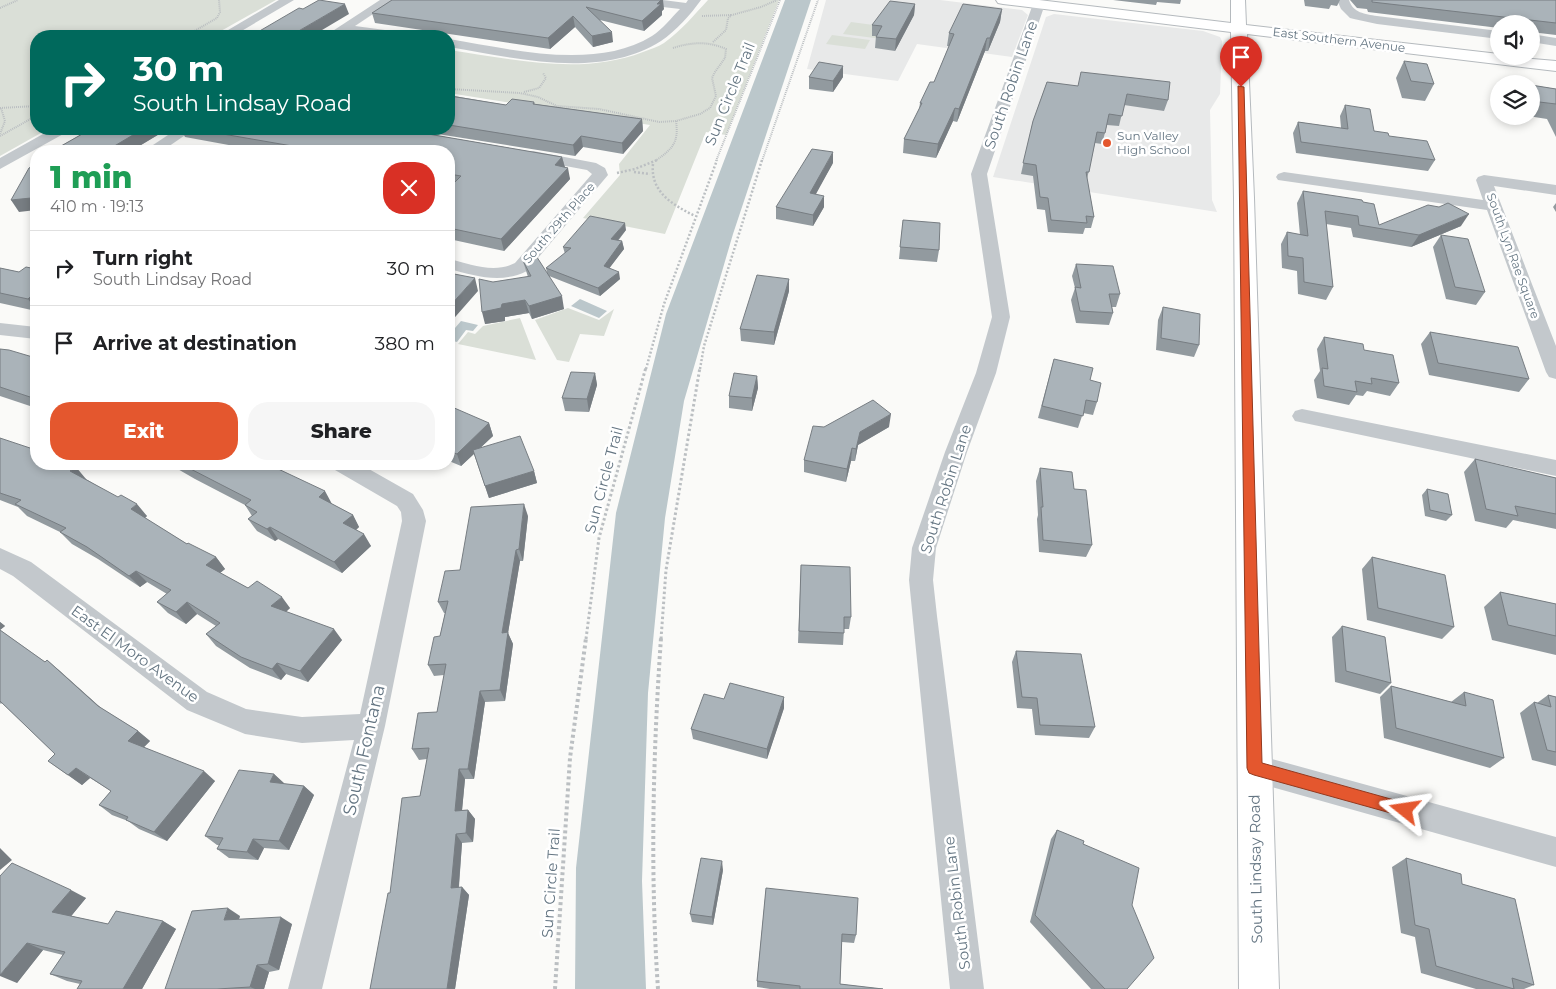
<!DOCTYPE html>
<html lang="en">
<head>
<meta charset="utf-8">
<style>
	:root { --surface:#fff; --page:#f6f6f6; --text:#202124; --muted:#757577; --line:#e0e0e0; --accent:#e4572e }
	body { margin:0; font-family:Montserrat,sans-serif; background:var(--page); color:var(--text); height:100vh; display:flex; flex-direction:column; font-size:19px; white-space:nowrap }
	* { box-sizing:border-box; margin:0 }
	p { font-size:16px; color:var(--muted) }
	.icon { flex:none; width:28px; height:28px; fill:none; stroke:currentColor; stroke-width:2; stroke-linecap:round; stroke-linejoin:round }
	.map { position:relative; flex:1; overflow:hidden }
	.details { position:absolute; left:30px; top:145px; width:425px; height:325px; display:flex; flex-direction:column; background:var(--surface); border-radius:20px; box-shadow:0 2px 8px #0003 }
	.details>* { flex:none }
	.banner { position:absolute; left:30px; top:30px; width:425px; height:105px; border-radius:20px; box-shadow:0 2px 8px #0003; background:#00695c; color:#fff; overflow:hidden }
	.fabs { position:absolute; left:1490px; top:15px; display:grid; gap:10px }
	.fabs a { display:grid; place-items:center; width:50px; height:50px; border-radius:50%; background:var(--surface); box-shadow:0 2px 8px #0003; font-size:25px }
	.pin { position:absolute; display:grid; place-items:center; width:42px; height:42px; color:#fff; margin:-51px -21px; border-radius:50% 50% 50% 0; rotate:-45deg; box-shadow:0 0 5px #0007 }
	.pin .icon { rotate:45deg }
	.me { position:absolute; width:55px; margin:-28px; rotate:285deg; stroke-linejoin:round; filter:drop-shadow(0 0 4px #0008) }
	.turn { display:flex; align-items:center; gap:18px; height:105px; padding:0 20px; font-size:22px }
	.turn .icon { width:65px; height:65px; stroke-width:2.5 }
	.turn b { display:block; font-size:35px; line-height:42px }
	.round { display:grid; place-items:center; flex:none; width:52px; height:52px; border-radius:20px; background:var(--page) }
	.summary { display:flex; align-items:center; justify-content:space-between; height:85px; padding:0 20px }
	h1 { font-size:30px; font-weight:800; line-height:38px; color:#1e9e55 }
	.button { display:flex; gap:10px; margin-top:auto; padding:10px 20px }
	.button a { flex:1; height:58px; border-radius:20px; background:var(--accent); color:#fff; font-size:20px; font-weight:800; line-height:58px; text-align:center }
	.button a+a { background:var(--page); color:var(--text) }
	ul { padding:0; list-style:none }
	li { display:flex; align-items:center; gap:15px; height:75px; padding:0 20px; border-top:1px solid var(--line) }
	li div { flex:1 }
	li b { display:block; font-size:19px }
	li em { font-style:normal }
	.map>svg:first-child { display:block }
	.built { fill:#e8e9e9 }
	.green { fill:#dadfd7 }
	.water { fill:#bbc7cb }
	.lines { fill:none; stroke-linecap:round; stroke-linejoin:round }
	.major-casing { stroke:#b5babe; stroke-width:2 }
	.path-far3 { stroke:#bbbfc2; stroke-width:2; stroke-dasharray:1 1; stroke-linecap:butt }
	.path-far2 { stroke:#bbbfc2; stroke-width:2.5; stroke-dasharray:2 2; stroke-linecap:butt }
	.path-far1 { stroke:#bbbfc2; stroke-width:3; stroke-dasharray:2.5 2.5; stroke-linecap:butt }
	.path { stroke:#bbbfc2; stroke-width:4; stroke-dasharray:3 3; stroke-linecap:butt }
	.minor { fill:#c3c8cc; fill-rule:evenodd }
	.major { fill:#fff; fill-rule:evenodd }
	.wall { fill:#929a9f }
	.shaded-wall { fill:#777d82 }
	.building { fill:#aab3b9; stroke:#777d82 }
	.route { fill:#e4572e; stroke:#94391e }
	.poi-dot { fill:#e4572e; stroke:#fff; stroke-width:2 }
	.labels { text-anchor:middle; stroke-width:5; stroke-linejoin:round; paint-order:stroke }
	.far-street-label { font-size:12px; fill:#657683; stroke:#fff }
	.far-poi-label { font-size:12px; fill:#657683; stroke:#fff; text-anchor:start }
	.street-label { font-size:15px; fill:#657683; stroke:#fff }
	.near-street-label { font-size:18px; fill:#657683; stroke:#fff }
</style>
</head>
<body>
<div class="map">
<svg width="1556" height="989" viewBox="0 0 1556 989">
	<rect width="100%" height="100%" fill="#fafaf8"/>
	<path class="built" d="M826 0H940L1022 10 1028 15 1012 57 917 44 898 81 807 69Z
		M1054 14 1203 31 1220 37 1222 41 1220 94 1210 110 1212 200 1217 212 993 177 1046 17Z"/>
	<path class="green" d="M0 0H276L212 36H36V129H48L0 156Z
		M708 0H779L726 135 706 132 665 234 583 218 620 175 619 164 650 125 449 93V50C512 59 581 76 643 52 650 49 658 47 664 43 681 31 694 15 708 0Z
		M851 22 896 28 890 40 843 34Z
		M832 35 870 40 865 49 826 44Z
		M568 308 599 320 614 309 604 336 580 334 569 362 557 360 535 320Z
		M520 318 536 360 458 344 468 332 475 334 483 326Z"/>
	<path class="water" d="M785 0H811L733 234 684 401 665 518 648 693 642 881 646 989H575L576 868 616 513 666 314Z
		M580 299 607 311 599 318 571 306Z
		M461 321 478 325 473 331 466 330 457 342 449 340V335Z"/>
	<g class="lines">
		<defs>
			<path id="major" d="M996 0H1039L1231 23V0H1245L1246 25 1499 54V56L1556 61V71L1247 34 1254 198 1279 989H1239L1234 198 1231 32 1003 4 998 3Z"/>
		</defs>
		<use href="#major" class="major-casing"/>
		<path class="path-far3" d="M0 8 18 0
			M702 16 731 15
			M186 36 217 18 220 12 219 0
			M713 42 726 30 728 18 732 15 761 7 777 0
			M449 89 520 93 538 97 557 106 599 109 659 122 676 121 700 114 710 108 716 96 712 78 715 72 725 58 726 49C708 41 692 42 673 48
			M524 92 539 88 546 78 543 73
			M0 108 36 106
			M0 134 5 121 1 108
			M0 136 36 116
			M655 161C673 149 679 142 676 121
			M716 161 780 0
			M762 161 818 0"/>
		<path class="path-far2" d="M653 164C650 192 673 205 695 216
			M634 172 650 174
			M617 173 635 169 657 160
			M646 369 664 304 717 160
			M700 369 704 346 762 160"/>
		<path class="path-far1" d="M586 639 599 538 646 367
			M661 639 666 570 700 367"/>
		<path class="path" d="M555 989 570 758 586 638
			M658 989C650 872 653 754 661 638"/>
		<path class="minor" d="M279 0H294L233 36H218Z
			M380 0H394L355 26 400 32 404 33 406 36H376L346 32 339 36H325Z
			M631 0H663L686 3 688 0H701C691 14 676 31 661 41 600 80 515 58 449 47V39C511 49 595 71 652 36 663 29 671 18 680 9L637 4Z
			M1039 0 1045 4 987 174 1010 317 996 373 967 452 936 548 933 580 937 616 984 989H950L909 580 912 548 945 452 976 373 992 317 971 174 1033 4Z
			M1337 0H1349C1353 13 1365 14 1377 16L1499 31V39L1377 24 1354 19 1350 18 1341 9Z
			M1531 34 1556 38V46L1531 42Z
			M52 129H69L67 132 0 169V158Z
			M177 129H194L162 151H144Z
			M533 151 596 163 605 168 608 175 527 271C501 284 476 276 449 269V259C470 264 494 274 515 263L592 174 587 170 528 159 525 156 528 153Z
			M1284 172 1483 200 1476 180 1478 177 1484 175 1556 185V195L1494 186 1556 346V379L1549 377 1546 372 1487 210 1278 180 1276 177 1278 174Z
			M0 323 36 327V339L0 335Z
			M1302 409 1556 460V476L1295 421 1292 416 1295 411Z
			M332 464H360L413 494 423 510 426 521 385 726 322 989H288L354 740 302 743 245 734 187 710 13 576 0 569V548L31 562 207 692 246 709 302 717 360 714 402 521 401 512 397 506 335 470Z
			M1254 754 1556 837V867L1254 782 1244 778 1240 768 1244 758Z"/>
		<use href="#major" class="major"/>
	</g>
	<path class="wall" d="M392 0 664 9 662 11V15L644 31 600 20 613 42 593 47 575 27 550 49 375 23 372 13Z
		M1113 0H1181L1180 4 1157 2 1156 5Z
		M1304 0H1340L1337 6 1331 5 1329 9 1305 6Z
		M1350 0H1556V35L1531 32V24H1499V28L1368 12 1367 9 1357 8Z
		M915 4 914 15 895 51 875 48 876 36H872V25Z
		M1002 9 1000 22 988 51H985L957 122 953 121 936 158 903 153 904 139 919 109 920 103 934 82 949 46H947L949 33Z
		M1404 61 1434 84 1425 101 1402 98 1396 78Z
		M809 77H843L833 92 809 89Z
		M1047 82 1168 100 1164 111 1124 105 1119 126 1107 125 1102 144 1095 143 1087 179 1094 217 1091 228H1085L1083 234 1048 232 1045 210 1037 209 1033 176 1021 174 1033 121Z
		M1531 85 1556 89V137L1547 119 1528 116H1531Z
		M449 92 454 96 506 105 534 102 535 104 642 119 643 131 623 154 583 147 575 156 406 129H449Z
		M1345 105 1374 131 1435 160 1428 171 1296 153 1293 133 1298 122 1341 128 1340 116Z
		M91 129H174L166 134 161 133 131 151H55L54 150Z
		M181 129H399L562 157 565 167 570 179 504 251 449 239V188L452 185H449V151H262L185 137Z
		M833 163 815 194 824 207 813 226 776 219V207Z
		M1303 191 1363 202 1379 225 1461 226 1411 247 1353 237 1351 228 1326 224 1333 287 1326 300 1298 294 1297 271 1282 268 1281 244 1287 232 1300 235 1297 203Z
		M1556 203V212L1553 207Z
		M903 220 939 250 937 262 899 259Z
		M626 230 618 241H622L624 249 609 268 620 279 600 296 549 276 564 309 532 319 529 313 505 317V321L485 324 493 282 528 277 523 261 547 273 546 268 565 254 563 247Z
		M1441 235 1485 292 1476 305 1446 299 1433 247Z
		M1076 264 1120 294 1116 307H1112L1113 313 1109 325 1076 323 1071 300 1075 288 1072 276Z
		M0 268 19 272 36 269V311L0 303Z
		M789 279V291L774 345 741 341 740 329Z
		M1163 307 1199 345 1194 357 1156 350 1158 320Z
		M1430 332 1529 379 1519 392 1429 375 1421 344Z
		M1324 337 1364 350 1399 383 1390 396 1367 391 1363 396 1356 395 1349 405 1317 398 1314 380 1320 371 1317 349Z
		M0 349 36 358V408L0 396Z
		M1054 359 1090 380 1097 402 1093 415 1083 413 1078 428 1038 418Z
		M595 373 597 385 589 412 565 411 562 398Z
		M757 376 758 388 752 411 729 408V396Z
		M449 410 489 423 493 436 480 448 534 471 537 483 489 498 474 454 461 466 449 461Z
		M824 427H889L858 445 855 461H851L846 482 804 472V460Z
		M0 438 86 479 147 516 145 518 187 544 216 557 225 569 220 573 248 588 290 608 286 612 342 640 308 682 286 674 281 680 250 668 216 646 206 634 216 626 197 614 186 624 168 613 157 602 167 594 147 582 140 587 98 559 72 544 60 532 27 516 18 507 0 500Z
		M1475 459 1556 478V529L1513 520 1506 528 1475 521 1464 472Z
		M169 464H276L281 471 332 504 353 515 359 527 356 530 371 546 342 573 278 539 275 541 257 531 248 519 252 516 245 505 195 479Z
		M1040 468 1074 489 1092 545 1086 557 1039 552 1037 519 1038 515 1036 481Z
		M1427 489 1452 515 1446 521 1425 516 1422 495Z
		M528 516 523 561H520L508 633 513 644 505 701 485 702 474 779H465L462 810H468L475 819 473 842 462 843 459 887H462L469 895 455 989H370L390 893 420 796 427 759 419 760 412 749 437 712 444 675 434 676 428 665 440 636 445 613H444L438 602 460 570Z
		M1372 557 1454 627 1442 639 1367 620 1362 569Z
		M801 565 851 617 849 629H844L843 645 798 643Z
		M1500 592 1556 604V655L1492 640 1484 607Z
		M0 622 5 626 0 630 45 662 47 660 101 708 138 731 150 741 144 747 215 781 167 841 139 829 128 821 112 815 99 805 111 791 90 778 82 785 48 761 55 754 2 703 1 704 0 703Z
		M1342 626 1391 683 1380 694 1335 682 1332 637Z
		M1016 651 1095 727 1089 738 1035 735 1032 709 1017 708 1012 662Z
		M1391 686 1451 702 1464 692 1504 758 1490 768 1384 738 1380 697Z
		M1548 695 1556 697V766L1532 760 1520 713 1534 702 1537 703Z
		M784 697V708L767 759 693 739 691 729 724 699Z
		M274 774 284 784 304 786 314 795 289 850 264 848 258 860 229 858 217 849 219 845H217L205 836Z
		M1057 830 1083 844 1132 905 1127 989H1091L1030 922 1051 839Z
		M1406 858 1462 884 1534 985 1524 989H1476L1421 973 1415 937 1401 933 1392 867Z
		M723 870 713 925 692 922 690 914Z
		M0 876 86 898 71 916 108 924 163 921 176 929 142 989H77L80 984 67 981 50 974 63 955 43 950 17 983Z
		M766 888 856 935 854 943 842 942 840 984 883 989H770L757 987V981Z
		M240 916 239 919 292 924 279 970 269 972 264 989H165Z"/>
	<path class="shaded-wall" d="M661 0H663L664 9 662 11V15L644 31 642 21Z
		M345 4 349 14 312 36H290Z
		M915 4 914 15 895 51 896 39Z
		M1002 9 1000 22 988 51 990 38Z
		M573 16 575 27 550 49 548 38Z
		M612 32 613 42 593 47 592 36Z
		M987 38 985 51 957 122 959 109Z
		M843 66V77L833 92V81Z
		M955 108 953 121 936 158 938 144Z
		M642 119 643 131 623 154 622 143Z
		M143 129H159L161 133 131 151H106Z
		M163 129H174L166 134Z
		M581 136 583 147 575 156 573 145Z
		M833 152V163L810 205V193Z
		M562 157 565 168 555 165Z
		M568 168 570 179 504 251 501 239Z
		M36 194V210L19 212 11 200Z
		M824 196V207L813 226V215Z
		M1469 214 1461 226 1411 247 1419 235Z
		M625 223 626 230 612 247 611 239Z
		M622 241 624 249 605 274 604 266Z
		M619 272 620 279 600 296 598 288Z
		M475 278 478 291 449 324V307Z
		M789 279V291L774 345V332Z
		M31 296 36 303V310L28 299Z
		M562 296 564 309 532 319 529 306Z
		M525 300 529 313 505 317V321L485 324 482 312 502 304Z
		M595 373 597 385 589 412 587 399Z
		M757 376 758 388 752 411V398Z
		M891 414 889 427 858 445 855 461 856 449 860 432Z
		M489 423 493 436 461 466 457 454Z
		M852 448 851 461 846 482 847 469Z
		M278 465 285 477 274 467Z
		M76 467 86 479 81 483 70 471Z
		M534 471 537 483 489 498 485 486Z
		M325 491 332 504 326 509 319 497Z
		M137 504 147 516 141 521 131 509Z
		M524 504 528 516 523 561 519 549Z
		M353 515 359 527 350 535 343 523Z
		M270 527 278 539 275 541 267 529Z
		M364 534 371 546 342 573 334 562Z
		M516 550 520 561 508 633 513 644 505 701 500 690 502 633Z
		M216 557 225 569 215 577 206 565Z
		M136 571 147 582 140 587 129 576Z
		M282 597 290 608 279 618 271 606Z
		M187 602 197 614 186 624 176 612Z
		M0 622 5 626 0 630Z
		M334 629 342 640 308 682 300 671Z
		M47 660 60 671 111 717 98 706Z
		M277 663 286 674 281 680 272 669Z
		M480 691 485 702 474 779 468 769Z
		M784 697V708L767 759V749Z
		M138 731 150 741 140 751 128 741Z
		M76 768 90 778 82 785 68 775Z
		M459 769 465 779 461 821 455 811Z
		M204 771 215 781 167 841 154 832Z
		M274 774 284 783 280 792 270 782Z
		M304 786 314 795 289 850 279 841Z
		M468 810 475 819 473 842 466 833Z
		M456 834 462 843 458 896 451 888Z
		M253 839 264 848 258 860 247 852Z
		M0 848 12 860 0 870Z
		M722 861 723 870 713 925 712 917Z
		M462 887 469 895 455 989H447Z
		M71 890 86 898 68 920 52 912Z
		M228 908 240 916 236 928 224 920Z
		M281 917 292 924 279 970 268 964Z
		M163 921 176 929 142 989H123Z
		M27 943 43 950 17 983 0 976V975Z
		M257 965 269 972 264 989H255L250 987Z"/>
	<path class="building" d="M319 0 345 4 290 36H251L299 8 303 9Z
		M392 0H661L657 4H661L642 21 586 7 612 32 592 36 573 16 548 38 372 13Z
		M1372 0H1556V23L1372 2Z
		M890 1 915 4 896 39 876 37 882 26 872 25Z
		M963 4 1002 9 990 38H987L959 109 955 108 938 144 904 139 922 103H920L930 82H934L954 34 949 33Z
		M1404 61 1427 64 1434 84 1411 81Z
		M819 62 843 66 833 81 809 77Z
		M1081 72 1170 82 1168 100 1127 94 1122 116 1109 114 1105 133 1097 132 1089 172H1086L1094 217 1086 216 1087 223 1051 220 1048 198 1040 197 1036 165 1023 163 1033 121 1047 82 1078 86Z
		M1531 85 1556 89V104L1531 101Z
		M449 92 453 93 450 96 506 105 512 99 534 102 533 104 642 119 622 143 581 136 573 145 449 125Z
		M1345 105 1370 109 1374 131 1388 133 1389 136 1427 141 1435 160 1301 142 1298 122 1348 129Z
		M91 129H143L106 151H58L54 150Z
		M194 129H399L562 157 555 165 568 168 501 239 449 228V188L461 176 449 174V151H321Z
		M812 149 833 152 810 193 824 196 813 215 776 207Z
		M36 164V194L31 198 11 200 29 168Z
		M1303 191 1362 200 1363 202 1374 204 1379 225 1428 205 1439 207 1448 203 1469 214 1419 235 1359 225 1358 216 1325 211 1333 287 1304 282 1303 258 1288 256 1287 232 1308 236Z
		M590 216 625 223 611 239 622 241 604 266 619 272 598 288 546 268 571 248 563 247Z
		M903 220 940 223 939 250 900 247Z
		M1441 235 1468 239 1485 292 1455 287Z
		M533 251 562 296 529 306 525 300 502 304 501 308 482 312 479 279 493 282 531 276 523 261Z
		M1076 264 1113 266 1120 294H1109L1113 313 1080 311 1075 287 1081 288Z
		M26 267 36 269V297L31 296 28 299 0 293V268L19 272Z
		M449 273 475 278 449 307Z
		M757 275 789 279 774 332 740 329Z
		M1163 307 1200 314 1199 345 1161 338Z
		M1430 332 1518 347 1529 379 1438 363Z
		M1324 337 1363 344 1364 350 1393 355 1399 383 1371 378 1372 384 1355 381 1357 392 1324 386 1322 368 1328 369Z
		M0 349 9 350 36 358V399L0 387Z
		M1054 359 1093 368 1090 380 1101 383 1097 402 1086 400 1083 416 1042 406Z
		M571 372 595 373 587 399 562 398Z
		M734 373 757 376 752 398 729 396Z
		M873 400 891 414 860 432 856 449 852 448 847 469 804 460 813 426 824 427Z
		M452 407 489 423 457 454 449 451V410Z
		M520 436 534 471 485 486 473 450Z
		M0 438 36 450V464H68L76 467 70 471 118 497 121 495 137 504 131 509 187 544 188 543 216 557 206 565 248 588 257 581 282 597 271 606 334 629 300 671 277 663 272 669 241 657 206 634 220 623 187 602 176 612 157 602 171 590 136 571 129 576 87 547 60 532 66 528 15 504 21 500 0 493Z
		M1475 459 1556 478V514L1515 506 1518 516 1486 509Z
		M181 464H276L278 465 274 467 325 491 319 497 353 515 343 523 364 534 334 562 270 527 267 529 248 519 257 512 245 505 251 500Z
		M1040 468 1072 472 1074 489 1086 490 1092 545 1043 540 1041 507H1043Z
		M1427 489 1448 494 1452 515 1430 510Z
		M524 504 519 549 516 550 502 633 508 632 500 690 480 691 468 769H459L455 811 468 810 466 833 456 834 451 888 462 887 447 989H370L388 893H390L402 798 420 796 429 748 412 749 418 713 437 712 446 664 428 665 434 637 440 636 448 601 438 602 445 571 460 570 471 507Z
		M1372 557 1445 575 1454 627 1378 608Z
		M801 565 850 567 851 617H844V633L799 631Z
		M1500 592 1556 604V636L1508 625Z
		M1342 626 1385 637 1391 683 1346 671Z
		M0 630 45 662 47 660 98 706 138 731 128 741 204 771 154 832 126 820 128 817 99 805 111 791 76 768 68 775 48 761 55 754 0 701Z
		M1016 651 1081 654 1095 727 1040 725 1037 698 1022 697Z
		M730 683 784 697 767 749 691 729 704 694 724 699Z
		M1391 686 1466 706 1464 692 1493 700 1504 758 1396 728Z
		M1548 695 1556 697V752L1547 750 1534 702 1551 707Z
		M239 770 274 774 270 782 304 786 279 841 253 839 247 852 217 849 223 838 205 836Z
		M1057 830 1084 841 1083 844 1139 868 1132 905 1154 958 1127 989H1105L1035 915Z
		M701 858 722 861 712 917 690 914Z
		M1406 858 1461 874 1462 884 1515 899 1534 985 1512 978 1514 989 1436 966 1429 929 1415 925Z
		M12 863 71 890 52 912 108 924 116 911 163 921 123 989H77L82 981 50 974 65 952 27 943 0 975V876Z
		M766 888 858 898 856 935 842 934 840 984 883 989H800V986L757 981Z
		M228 908 224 920 281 917 268 964 257 965 250 987 217 989H165L192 911Z"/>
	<path class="route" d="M1238 86 1244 87 1262 763 1405 803 1411 805 1413 810 1411 815 1405 817 1254 775 1249 773 1247 768Z"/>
	<circle class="poi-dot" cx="1107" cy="143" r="5"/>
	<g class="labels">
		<g class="far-street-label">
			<text transform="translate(1339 40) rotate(7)" y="4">East Southern Avenue</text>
			<text transform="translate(559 223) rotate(-49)" y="4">South 29th Place</text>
			<text transform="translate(1513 256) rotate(70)" y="4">South Lyn Rae Square</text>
		</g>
		<g class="far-poi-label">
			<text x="1117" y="140">Sun Valley<tspan x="1117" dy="14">High School</tspan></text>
		</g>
		<g class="street-label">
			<text transform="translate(1011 85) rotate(-71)" y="5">South Robin Lane</text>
			<text transform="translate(730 94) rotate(-68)" y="5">Sun Circle Trail</text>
			<text transform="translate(604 480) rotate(-75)" y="5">Sun Circle Trail</text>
			<text transform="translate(946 489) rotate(-72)" y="5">South Robin Lane</text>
			<text transform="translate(135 654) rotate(36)" y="5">East El Moro Avenue</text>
			<text transform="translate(1256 869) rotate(-91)" y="5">South Lindsay Road</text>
			<text transform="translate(551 883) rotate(-86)" y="5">Sun Circle Trail</text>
			<text transform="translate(957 903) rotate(-97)" y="5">South Robin Lane</text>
		</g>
		<g class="near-street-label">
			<text transform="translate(364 750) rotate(-77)" y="6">South Fontana</text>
		</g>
	</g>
</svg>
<div class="fabs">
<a><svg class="icon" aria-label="sound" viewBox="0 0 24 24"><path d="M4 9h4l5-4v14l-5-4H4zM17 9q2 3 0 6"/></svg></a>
<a><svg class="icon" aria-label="layers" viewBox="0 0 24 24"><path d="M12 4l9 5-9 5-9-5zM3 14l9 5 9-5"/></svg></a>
</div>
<div class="pin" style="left:1241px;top:87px;background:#d93025"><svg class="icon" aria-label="arrive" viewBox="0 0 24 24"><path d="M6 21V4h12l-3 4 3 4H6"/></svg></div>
<svg class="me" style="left:1405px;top:810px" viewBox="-20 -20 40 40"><path d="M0-17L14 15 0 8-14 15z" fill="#e4572e" stroke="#fff" stroke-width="4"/></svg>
<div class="banner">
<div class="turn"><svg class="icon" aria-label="right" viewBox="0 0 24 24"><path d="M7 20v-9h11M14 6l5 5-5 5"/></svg><div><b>30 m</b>South Lindsay Road</div></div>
</div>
<section class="details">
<div class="summary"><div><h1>1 min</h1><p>410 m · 19:13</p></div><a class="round" style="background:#d93025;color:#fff"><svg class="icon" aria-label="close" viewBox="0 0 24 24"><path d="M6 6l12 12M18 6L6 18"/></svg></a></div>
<ul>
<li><svg class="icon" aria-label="right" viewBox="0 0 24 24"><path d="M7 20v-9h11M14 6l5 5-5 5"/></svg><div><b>Turn right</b><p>South Lindsay Road</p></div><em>30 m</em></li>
<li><svg class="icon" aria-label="arrive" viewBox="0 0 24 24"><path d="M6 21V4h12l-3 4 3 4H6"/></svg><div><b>Arrive at destination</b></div><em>380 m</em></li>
</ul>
<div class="button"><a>Exit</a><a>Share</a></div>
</section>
</div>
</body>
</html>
